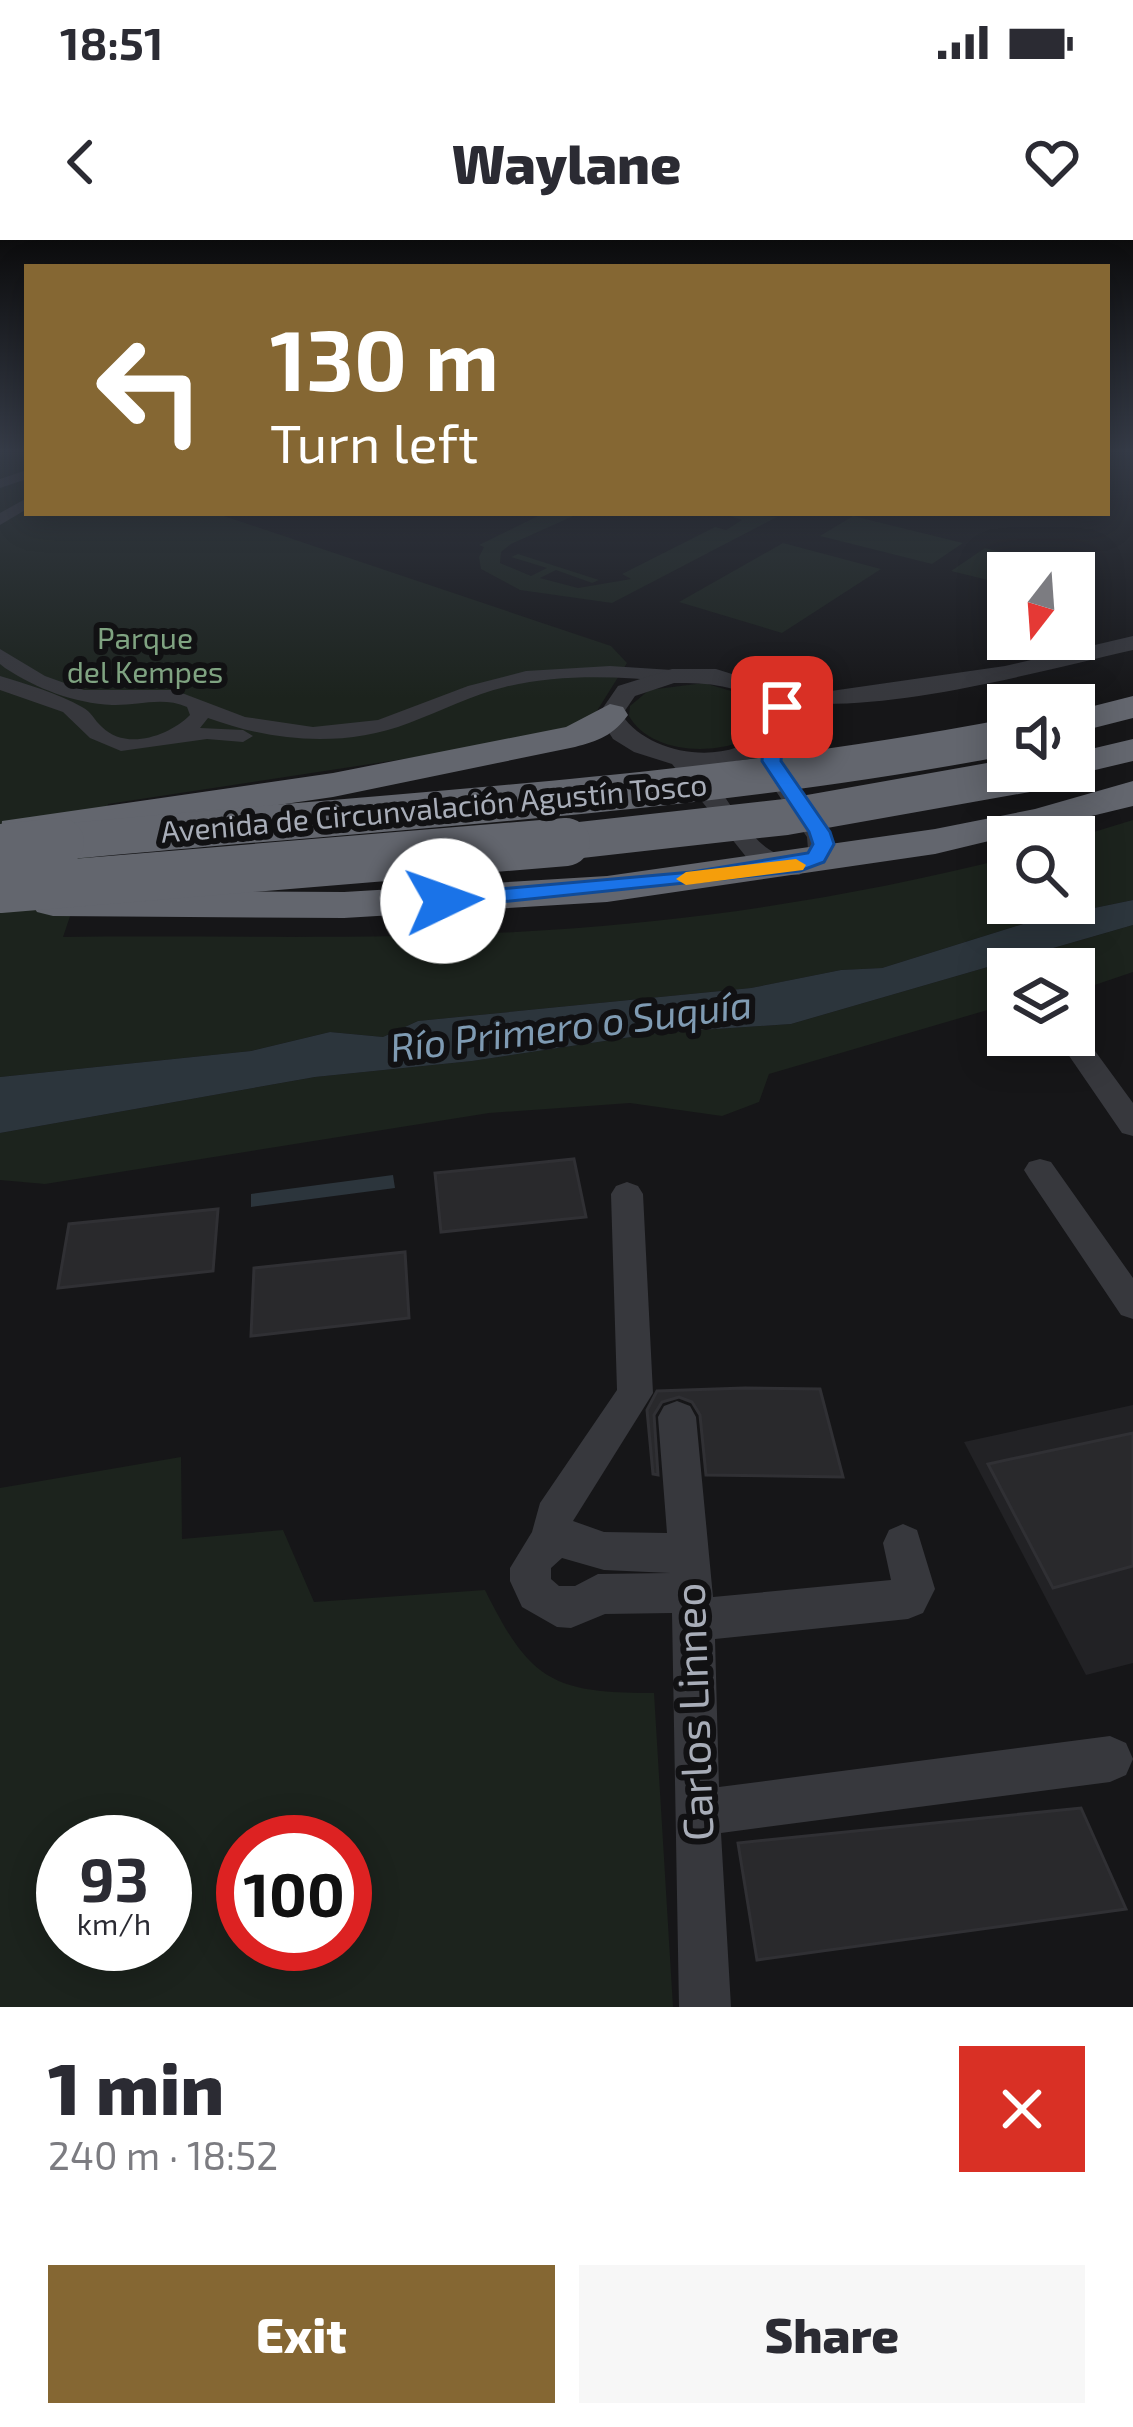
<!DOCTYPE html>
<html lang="en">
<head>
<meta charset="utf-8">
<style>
	:root { --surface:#fff; --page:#f7f7f7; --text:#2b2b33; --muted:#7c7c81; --accent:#856733 }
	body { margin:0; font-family:"Exo 2",sans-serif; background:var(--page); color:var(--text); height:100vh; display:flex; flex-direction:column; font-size:45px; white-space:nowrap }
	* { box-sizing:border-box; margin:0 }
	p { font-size:39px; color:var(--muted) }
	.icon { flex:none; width:66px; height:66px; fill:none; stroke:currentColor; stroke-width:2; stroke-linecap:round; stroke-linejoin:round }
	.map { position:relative; height:1767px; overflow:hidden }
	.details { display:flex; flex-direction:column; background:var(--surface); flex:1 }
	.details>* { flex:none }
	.banner { position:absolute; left:24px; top:24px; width:1086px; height:252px; border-radius:0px; box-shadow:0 6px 30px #0003; background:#856733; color:#fff; overflow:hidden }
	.needle { width:78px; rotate:197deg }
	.buttons { position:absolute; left:987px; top:312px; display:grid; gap:24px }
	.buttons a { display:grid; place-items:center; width:108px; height:108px; border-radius:0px; background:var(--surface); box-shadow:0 6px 30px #0003; font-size:60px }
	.speed { position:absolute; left:36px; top:1575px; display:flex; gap:24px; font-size:60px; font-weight:700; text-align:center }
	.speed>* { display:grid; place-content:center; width:156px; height:156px; border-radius:50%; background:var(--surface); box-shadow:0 6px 30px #0003; line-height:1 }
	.speed small { font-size:30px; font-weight:400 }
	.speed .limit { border:18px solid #d22; background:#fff; color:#111 }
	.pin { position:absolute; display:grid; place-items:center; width:102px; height:102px; color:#fff; margin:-51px; border-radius:24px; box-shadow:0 6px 18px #0006 }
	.me { position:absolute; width:132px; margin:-66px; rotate:87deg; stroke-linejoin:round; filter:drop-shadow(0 0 9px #0008) }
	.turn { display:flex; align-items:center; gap:42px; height:252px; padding:0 48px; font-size:54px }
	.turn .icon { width:156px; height:156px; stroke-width:2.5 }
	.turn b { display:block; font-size:84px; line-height:102px }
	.round { display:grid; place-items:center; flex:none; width:126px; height:126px; border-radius:0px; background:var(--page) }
	.overview { display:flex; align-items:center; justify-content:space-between; height:204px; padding:0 48px }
	h1 { font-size:72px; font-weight:800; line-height:90px }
	.action { display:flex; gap:24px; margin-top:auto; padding:24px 48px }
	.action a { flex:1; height:138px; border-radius:0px; background:var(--accent); color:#fff; font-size:48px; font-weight:800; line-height:138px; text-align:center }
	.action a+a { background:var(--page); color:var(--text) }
	.status { display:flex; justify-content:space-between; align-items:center; height:84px; padding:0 60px; background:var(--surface); direction:ltr }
	.status svg { height:33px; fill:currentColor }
	header { display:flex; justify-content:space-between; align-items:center; height:156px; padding:0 48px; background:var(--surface); font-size:54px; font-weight:800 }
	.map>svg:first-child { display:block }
	.built { fill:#222225 }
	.green { fill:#1c231d; fill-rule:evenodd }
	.water { fill:#2c353c }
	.building { fill:#29292c; stroke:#303034; stroke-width:3 }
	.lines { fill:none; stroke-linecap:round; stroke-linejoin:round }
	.minor { fill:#37383d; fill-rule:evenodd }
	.tertiary { fill:#37383d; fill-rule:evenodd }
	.motorway { fill:#63666e; fill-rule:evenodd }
	.motorway-bridge-far1 { stroke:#63666e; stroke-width:36 }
	.motorway-bridge { stroke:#63666e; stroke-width:48 }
	.route { fill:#1a73e8; stroke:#114b97; stroke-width:3 }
	.slow { fill:#f59e0b }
	.labels { text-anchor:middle; stroke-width:12; stroke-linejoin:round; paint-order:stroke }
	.far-park-label { font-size:30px; fill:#7fa381; stroke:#111113 }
	.far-street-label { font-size:30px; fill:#a8adb8; stroke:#111113 }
	.water-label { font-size:39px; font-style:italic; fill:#7f9bb3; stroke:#111113 }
	.near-street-label { font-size:42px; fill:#a8adb8; stroke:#111113 }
</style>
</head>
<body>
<div class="status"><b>18:51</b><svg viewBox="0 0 49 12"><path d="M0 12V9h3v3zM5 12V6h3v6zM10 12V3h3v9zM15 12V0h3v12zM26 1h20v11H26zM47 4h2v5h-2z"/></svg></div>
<header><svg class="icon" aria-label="back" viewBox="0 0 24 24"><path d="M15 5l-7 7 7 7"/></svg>Waylane<svg class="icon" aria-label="heart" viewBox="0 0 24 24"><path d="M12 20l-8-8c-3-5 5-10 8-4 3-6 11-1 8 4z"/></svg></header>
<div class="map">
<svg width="1133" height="1767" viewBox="0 0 1133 1767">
	<rect width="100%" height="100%" fill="#161618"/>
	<path class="built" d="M1133 1165V1423L1086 1435 964 1202Z"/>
	<path class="green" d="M0 210H27V273H215L611 406 627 423 590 482 469 509 108 564 63 697C224 695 387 701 548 690 704 680 856 656 1008 618V663H1074V598L1133 580V660L1036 680 882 728 841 730 751 748 418 781 383 797 330 792 251 811 0 837Z
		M544 273H580L511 304 501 312 500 323 531 336 547 328 511 317 518 314 599 340 592 343 556 330 540 338 578 348 631 339 622 334 715 287 726 290 742 280 721 273 777 277 612 363 520 350 481 329 479 317 484 307 479 305Z
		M853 276 963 303 932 324 820 296Z
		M783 303 881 329 782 393 679 362Z
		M985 308 1052 325 1041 333H1008V345L951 331Z
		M704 443 755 458 768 477 766 486C735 518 652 518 629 476L630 466 649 450Z
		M1133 685V732L1074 752V729H1008V764L769 834 759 862 722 876 630 863 489 873 45 944 0 940V893L315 837 472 821 658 793 791 784Z
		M181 1217 182 1299 283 1290 314 1362 485 1350C530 1441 553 1453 654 1453L673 1767H0V1248ZM165 1602V1704H63V1602ZM243 1602H345V1704H243Z"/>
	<path class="water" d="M1133 660V685L791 784 658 793 472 821 315 837 0 893V837L251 811 330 792 383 797 418 781 751 748 841 730 882 728 1036 680Z
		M393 935 395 948 251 967V954Z"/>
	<path class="building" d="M574 919 586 977 441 992 435 933Z
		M218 969 213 1031 58 1048 69 984Z
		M405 1012 409 1078 251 1096 254 1028Z
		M745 1148 820 1149 843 1237 706 1235 700 1175 692 1162 679 1157 662 1162 654 1175 658 1235 653 1234 647 1170 657 1151Z
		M1133 1193V1326L1053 1348 988 1224Z
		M1081 1568 1126 1669 757 1720 738 1603Z"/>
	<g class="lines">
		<path class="minor" d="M27 230V239L0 248V239Z
			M27 258V269L0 285V273Z
			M0 409 45 436 84 450H174L245 477 313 487 378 480 468 446 526 431 610 426 672 430 682 436 672 442C617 436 560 434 505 447 472 455 441 471 409 483 343 508 274 502 208 478L200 488 243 490 253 496 243 502 207 499 121 511 90 498 63 472 0 450V436C26 444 58 453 82 467 92 472 94 480 102 487 126 511 169 496 190 475L187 467C162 456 137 466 112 465 74 463 37 449 5 428L0 424Z
			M1077 798 1087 800 1133 863V896L1122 893 1063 807Z
			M1040 919 1051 922 1133 1038V1079L1121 1075 1029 938 1024 930 1029 922Z
			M627 942 638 946 643 954 653 1153 573 1281 604 1292 667 1293 658 1177 664 1166 677 1161 690 1166 696 1177 713 1357 891 1340 883 1303 889 1290 903 1284 917 1290 935 1349 923 1373 908 1379 715 1399 719 1547 1110 1496 1126 1503 1133 1519 1126 1535 1110 1542 721 1593 731 1767H679L672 1373 605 1374 571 1388 557 1387 522 1367 510 1341V1328L532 1292 540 1263 617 1150 611 954 616 946ZM562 1318 604 1330 670 1333 598 1334 575 1346H559L551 1339V1328Z"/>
		<path class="tertiary" d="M1133 396V410C1033 433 888 473 787 462L798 476C795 483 786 494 784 502 774 541 832 572 836 612L799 635H779L751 623 672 524 634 512 613 499 598 475 618 446 672 429H716L770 446 824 452 1005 426ZM674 443C713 443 748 445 774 476 747 530 652 520 622 475L635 456ZM760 517 765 535 807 597 808 609 793 618C752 616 728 553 702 527Z"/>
		<path class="motorway" d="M1133 456V478L1074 493V471Z
			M610 464 623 467 628 475C614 495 598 501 575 507L333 557 0 605 2 581 333 533 566 487Z
			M1133 499V521L1074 535 1060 531H1074V513Z
			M1133 541V566L935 614 607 662 344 678 53 676 37 672 31 663 37 654 53 650 344 652 607 636 935 589 1035 569Z"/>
		<path class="motorway-bridge-far1" d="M30 605C357 572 684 559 1008 497
			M536 605 786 577 1045 531"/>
		<path class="motorway-bridge" d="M0 608 60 602
			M0 649 566 602"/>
	</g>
	<linearGradient id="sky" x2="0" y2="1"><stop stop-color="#0c0c0d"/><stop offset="0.46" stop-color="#363c48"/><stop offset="1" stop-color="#363c48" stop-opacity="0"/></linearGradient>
	<rect width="1133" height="458" fill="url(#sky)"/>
	<path class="route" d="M782 462 791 467 795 483 782 507 781 521 830 592 834 604 824 622 800 631 443 668 432 661 443 654 692 632 808 613 813 604 809 592 762 521 763 507 776 483 773 467Z"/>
	<path class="slow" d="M796 619 806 625 803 630 686 645 676 639 686 632Z"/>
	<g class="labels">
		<g class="far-park-label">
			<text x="145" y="409">Parque<tspan x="145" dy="34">del Kempes</tspan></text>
		</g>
		<g class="far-street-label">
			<text transform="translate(434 569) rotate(-5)" y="10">Avenida de Circunvalación Agustín Tosco</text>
		</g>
		<g class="water-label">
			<text transform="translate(571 786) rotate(-7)" y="14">Río Primero o Suquía</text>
		</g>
		<g class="near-street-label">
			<text transform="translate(694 1472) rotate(-92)" y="15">Carlos Linneo</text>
		</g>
	</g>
</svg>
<div class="buttons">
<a><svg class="needle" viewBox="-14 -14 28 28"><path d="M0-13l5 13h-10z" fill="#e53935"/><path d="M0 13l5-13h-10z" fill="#7c7c81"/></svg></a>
<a><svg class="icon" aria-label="sound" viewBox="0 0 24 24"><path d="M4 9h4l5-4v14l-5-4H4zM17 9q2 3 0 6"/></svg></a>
<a><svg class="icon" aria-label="search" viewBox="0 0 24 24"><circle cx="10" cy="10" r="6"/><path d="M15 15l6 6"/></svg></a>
<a><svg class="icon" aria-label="layers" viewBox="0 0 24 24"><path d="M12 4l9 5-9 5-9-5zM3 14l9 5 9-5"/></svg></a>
</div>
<div class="speed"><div>93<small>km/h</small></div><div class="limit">100</div></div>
<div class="pin" style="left:782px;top:467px;background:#d93025"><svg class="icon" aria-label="arrive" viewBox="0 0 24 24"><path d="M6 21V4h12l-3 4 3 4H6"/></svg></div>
<svg class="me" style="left:443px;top:661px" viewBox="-20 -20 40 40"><circle r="19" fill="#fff"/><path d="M0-13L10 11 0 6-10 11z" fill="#1a73e8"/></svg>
<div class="banner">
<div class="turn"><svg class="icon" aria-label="left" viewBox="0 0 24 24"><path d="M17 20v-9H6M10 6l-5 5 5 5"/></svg><div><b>130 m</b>Turn left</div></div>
</div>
</div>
<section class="details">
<div class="overview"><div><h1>1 min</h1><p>240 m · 18:52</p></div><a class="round" style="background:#d93025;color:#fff"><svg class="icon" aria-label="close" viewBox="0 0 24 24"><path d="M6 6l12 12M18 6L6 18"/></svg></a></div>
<div class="action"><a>Exit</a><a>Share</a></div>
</section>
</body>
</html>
